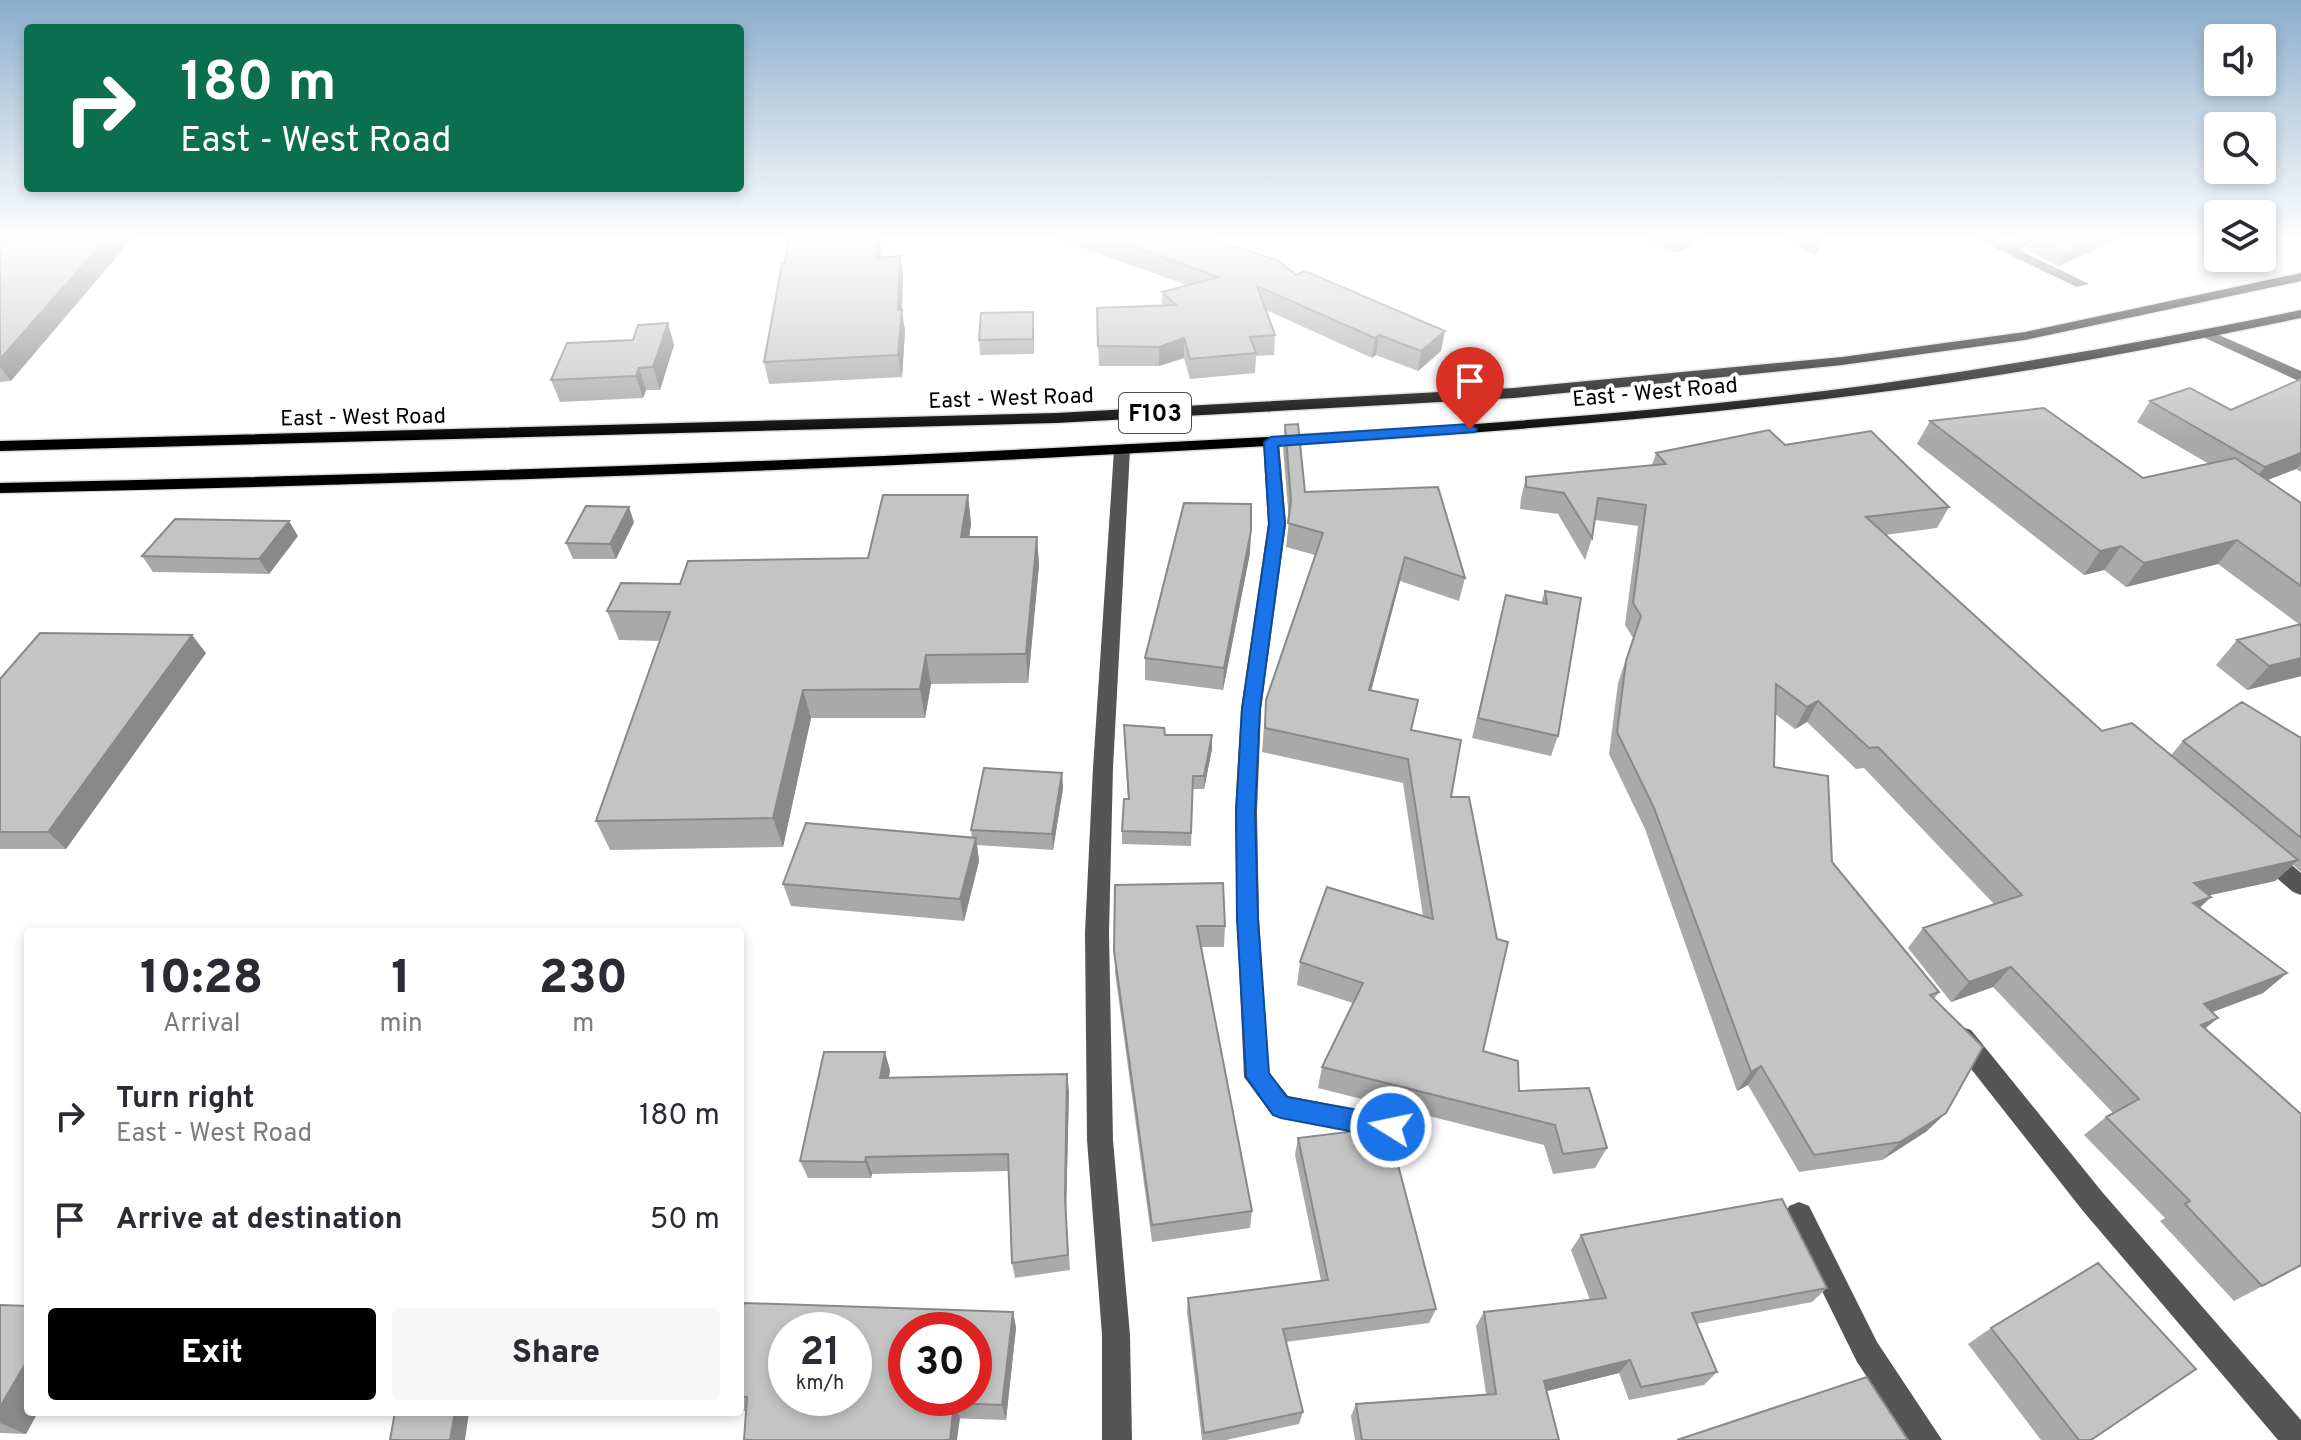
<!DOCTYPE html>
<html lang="en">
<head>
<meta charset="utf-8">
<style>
	:root { --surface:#fff; --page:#f7f7f7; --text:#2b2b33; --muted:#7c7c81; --accent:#000 }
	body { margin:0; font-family:Overpass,sans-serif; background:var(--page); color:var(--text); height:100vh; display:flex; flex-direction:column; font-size:30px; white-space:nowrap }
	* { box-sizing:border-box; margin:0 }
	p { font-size:26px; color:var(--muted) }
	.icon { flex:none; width:44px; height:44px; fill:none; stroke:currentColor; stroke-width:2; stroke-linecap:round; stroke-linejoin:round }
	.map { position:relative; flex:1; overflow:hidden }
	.side { position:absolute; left:24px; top:928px; width:720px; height:488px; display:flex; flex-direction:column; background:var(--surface); border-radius:8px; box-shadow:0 4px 12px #0003 }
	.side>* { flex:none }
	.guide { position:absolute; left:24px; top:24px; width:720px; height:168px; border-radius:8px; box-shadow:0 4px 12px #0003; background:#0b6e4f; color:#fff; overflow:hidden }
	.tools { position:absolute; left:2204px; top:24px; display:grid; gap:16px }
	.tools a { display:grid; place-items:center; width:72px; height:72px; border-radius:8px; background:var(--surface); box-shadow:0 4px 12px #0003; font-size:40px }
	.speed { position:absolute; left:768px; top:1312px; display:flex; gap:16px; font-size:40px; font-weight:700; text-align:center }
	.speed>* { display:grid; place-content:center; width:104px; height:104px; border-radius:50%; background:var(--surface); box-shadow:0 4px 12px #0003; line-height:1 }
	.speed small { font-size:20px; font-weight:400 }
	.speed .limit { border:12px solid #d22; background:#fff; color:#111 }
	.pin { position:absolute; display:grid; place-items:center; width:68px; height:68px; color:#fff; margin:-82px -34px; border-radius:50% 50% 50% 0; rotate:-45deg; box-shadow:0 0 8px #0007 }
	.pin .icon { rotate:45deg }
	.me { position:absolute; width:88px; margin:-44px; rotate:280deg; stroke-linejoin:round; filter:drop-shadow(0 0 6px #0008) }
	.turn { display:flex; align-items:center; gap:28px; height:168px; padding:0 24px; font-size:36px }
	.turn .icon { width:104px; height:104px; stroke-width:2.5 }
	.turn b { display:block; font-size:56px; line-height:68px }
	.eta { display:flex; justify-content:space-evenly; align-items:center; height:136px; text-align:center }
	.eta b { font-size:48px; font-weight:800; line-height:56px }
	.cta { display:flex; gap:16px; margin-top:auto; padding:16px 24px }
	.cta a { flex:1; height:92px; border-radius:8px; background:var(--accent); color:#fff; font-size:32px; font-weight:800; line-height:92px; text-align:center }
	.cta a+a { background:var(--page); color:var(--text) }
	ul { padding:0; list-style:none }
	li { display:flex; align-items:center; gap:24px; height:104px; padding:0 24px }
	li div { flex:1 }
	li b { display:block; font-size:30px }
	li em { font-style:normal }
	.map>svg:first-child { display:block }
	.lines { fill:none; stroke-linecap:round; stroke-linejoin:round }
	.major-casing { stroke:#dbdbdb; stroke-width:3 }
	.minor { fill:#555; fill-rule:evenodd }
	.major { fill:#000; fill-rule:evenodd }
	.wall { fill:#a9a9a9 }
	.shaded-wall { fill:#898989 }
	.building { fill:#c4c4c4; stroke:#898989; stroke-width:2; fill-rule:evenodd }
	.route { fill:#1a73e8; stroke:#114b97; stroke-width:2 }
	.labels { text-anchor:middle; stroke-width:7; stroke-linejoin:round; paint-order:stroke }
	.far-street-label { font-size:22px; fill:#000; stroke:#fff }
	.shield { fill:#fff; stroke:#4c4c4c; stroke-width:2 }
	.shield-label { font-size:24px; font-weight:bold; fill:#000 }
</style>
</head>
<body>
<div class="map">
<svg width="2301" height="1440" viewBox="0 0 2301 1440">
	<rect width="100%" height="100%" fill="#fff"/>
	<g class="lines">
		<defs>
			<path id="major" d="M2301 273V281L2025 340 1842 365 1514 398 1056 423 0 451V441L1056 413 1514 388 1842 357 2025 332Z
				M2301 310V318C2157 348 2013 376 1866 394 1605 427 1342 443 1079 456 720 475 360 485 0 493V483C364 475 727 465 1091 446 1353 433 1617 419 1878 384 2020 364 2161 339 2301 310Z"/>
		</defs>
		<use href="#major" class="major-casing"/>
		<path class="minor" d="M1977 239H1994L2008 245 2022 239H2039L2019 250 2089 284 2077 287Z
			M2210 331 2301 371V382L2205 338 2203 335Z
			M1271 437 1279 442 1286 524 1261 709 1257 812 1259 919 1269 1073 1288 1096 1400 1118 1404 1127 1400 1136 1391 1139 1272 1115 1244 1077 1237 919 1235 812 1241 709 1268 524 1263 442Z
			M1122 445 1130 450 1113 768 1109 932 1113 1140 1130 1335 1132 1440H1102V1335L1087 1140 1085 932 1093 768 1114 450Z
			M2264 845 2272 848 2301 873V895L2293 892 2256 860 2253 854 2256 848Z
			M1962 1027 1971 1030 2103 1193 2301 1420V1440H2278L2083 1211 1953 1046 1950 1038 1953 1030Z
			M1799 1202 1809 1206 1877 1342 1942 1440H1909L1857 1362 1785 1216 1789 1206Z"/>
		<use href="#major" class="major"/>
	</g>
	<path class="wall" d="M0 239 11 381 0 382Z
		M1057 239H1213L1296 275 1441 351 1418 371 1376 355 1372 358 1266 310 1275 335 1274 355 1256 356 1255 373 1190 379 1184 358 1159 366H1099L1097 308 1162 306V292L1187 285Z
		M1644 239H1703L1677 253Z
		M1786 239H1825L1815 256Z
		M2031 239H2118L2059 266 2026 250Z
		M900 256 903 278 902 312 905 331 902 377 769 384 764 362 880 258Z
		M668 323 674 345 660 390H646L643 398 560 402 551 380Z
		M1034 326V354L980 355 979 340Z
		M2301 379V472L2296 469 2268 480 2301 503V676L2247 690 2216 665 2237 640 2300 625 2218 564 2126 587 2104 570 2084 575 1917 444 1930 421 2143 478 2209 464 2137 422 2150 401 2231 410Z
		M1285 425 1305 492 1465 578 1459 601 1400 581 1371 691 1412 730 1451 797 1483 1051 1519 1091 1607 1148 1595 1168 1553 1174 1544 1145 1318 1088 1322 1067 1353 1003 1297 985 1300 962 1423 916 1403 783 1262 752 1266 700 1315 555 1286 547 1289 520 1283 448Z
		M1785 445 1949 507 1937 528 1885 535 2102 731 2171 755 2183 741 2301 738V872L2293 865 2275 881 2210 895 2211 897 2199 908 2287 973 2263 993 2212 1012 2205 1028 2301 1266 2234 1301 2160 1221 2165 1218 2084 1135 2106 1117 2113 1113 1993 987 1951 1002 1908 948 1923 928 1994 904 1864 768 1856 769 1807 722 1795 729 1775 714 1774 767 1832 862 1939 992 1934 999 1927 1131 1882 1160 1799 1172 1748 1085 1737 1091 1645 829 1609 754 1618 683 1633 638 1625 625 1638 526 1595 520 1592 538 1585 560 1558 514 1520 509 1521 498 1526 477 1652 465 1656 453Z
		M968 495 971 524 969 537H1037L1039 565 1028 683 931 684 925 718H811L783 847 610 850 596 821 660 641 619 640 607 611 680 584 868 558Z
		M634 522 616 559H573L566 543Z
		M298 536 269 574 153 572 142 556Z
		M1250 553 1223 690 1145 680V658Z
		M1545 591 1581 598 1558 736 1551 756 1472 738 1506 595 1541 603Z
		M206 653 66 849H0V679Z
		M1165 735 1212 749 1204 789H1193L1191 846 1122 844V831L1128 799 1124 738Z
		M1062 773 1063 788 1053 850 977 845 979 861 964 921 791 906 783 884 972 838 971 830Z
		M1115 885 1225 926 1224 947H1201L1252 1211 1250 1228 1152 1242 1115 972Z
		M890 1070 889 1077 1069 1091 1066 1213 1070 1270 1015 1278 1012 1263 1008 1171 872 1174 871 1178H808L800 1161Z
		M1298 1138 1436 1309 1429 1323 1286 1342 1303 1412 1299 1424 1226 1440H1202L1187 1312 1188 1298 1321 1281 1295 1155Z
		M1581 1235 1827 1288 1812 1302 1696 1324 1717 1372 1704 1385 1629 1400 1619 1373 1547 1391 1559 1440H1355L1351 1416 1356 1404 1486 1394 1476 1326 1484 1312 1590 1300 1571 1250Z
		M0 1305 28 1412H38L26 1434 0 1433Z
		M1013 1312 1016 1328 1006 1420 740 1411V1317Z
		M1991 1328 2091 1440H2041L1968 1344Z"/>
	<path class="shaded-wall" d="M106 239H132L11 381 0 367V359Z
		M877 239H881L880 279 876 258Z
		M1685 239H1703L1677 253 1681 242Z
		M2097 239H2118L2059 266 2066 253Z
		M900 256 903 278 902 312 905 331 902 377 898 355Z
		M1033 312 1034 326V354L1033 339Z
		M668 323 674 345 660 390 653 367Z
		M1445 331 1441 351 1418 371 1421 351Z
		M1379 335 1376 355 1372 358 1375 338Z
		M1184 338V358L1159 366V347Z
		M639 368 646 390 643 398 636 376Z
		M2301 453V464L2296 469 2249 487 2265 467Z
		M968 495 971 524 965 565 961 537Z
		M629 507 634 522 616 559 610 544Z
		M289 521 298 536 269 574 259 559Z
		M1251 531 1250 553 1223 690 1224 668Z
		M1037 537 1039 565 1028 683 1026 654Z
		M2237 540 2218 564 2126 587 2144 563Z
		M2121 546 2104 570 2084 575 2100 551Z
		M1405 557 1400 581 1365 714 1369 690Z
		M192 635 206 653 66 849 48 832Z
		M926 655 931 684 925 718 920 689Z
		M2301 658V676L2247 690 2269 666Z
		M803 690 811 718 783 847 773 818Z
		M1818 701 1807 722 1795 729 1807 707Z
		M1212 735V749L1204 789V776Z
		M1062 773 1063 788 1053 850 1052 834Z
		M976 838 979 861 964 921 960 899Z
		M2298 860 2275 881 2174 903 2194 883Z
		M2211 897 2190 917 2193 903Z
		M2011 967 1993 987 1951 1002 1969 982Z
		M2287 973 2263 993 2181 1024 2204 1004Z
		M2218 1018 2195 1037 2201 1025Z
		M885 1052 890 1070 886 1095 880 1078Z
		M1761 1066 1748 1085 1737 1091 1751 1072Z
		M1067 1074 1069 1091 1066 1213 1070 1270 1065 1197Z
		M1946 1113 1927 1131 1882 1160 1900 1142Z
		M866 1157 872 1174 871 1178 865 1162Z
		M1013 1312 1016 1328 1006 1420 1002 1405Z
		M28 1359V1412H38L26 1434 0 1423V1407Z
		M1630 1360 1619 1373 1535 1394 1544 1381Z
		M954 1403 960 1418 957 1440H950Z
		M455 1412H469L465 1440H450Z"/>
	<path class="building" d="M0 239H106L0 359Z
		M788 239H877L876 258 900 256 898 310H902L898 355 764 362 782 264 785 263Z
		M1110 239H1213L1279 261 1296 275 1305 271 1445 331 1421 351 1379 335 1375 338 1257 286 1275 335 1250 337 1256 353 1190 359 1184 338 1159 347 1098 346 1097 308 1176 305 1162 292 1219 277Z
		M1810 239H1823L1820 244Z
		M2036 239H2097L2066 253Z
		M1033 312V339L979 340 981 313Z
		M668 323 653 367 639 368 636 376 551 380 567 343 633 340 638 325Z
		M2301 379V453L2265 467 2150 401 2190 388 2231 410Z
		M2044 408 2143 478 2235 458 2301 503V586L2237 540 2144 563 2121 546 2100 551 1930 421Z
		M1298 424 1305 492 1438 487 1465 578 1405 557 1369 690 1418 700 1411 730 1461 740 1451 797H1469L1497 939 1508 942 1483 1051 1518 1061 1519 1091 1589 1088 1607 1148 1563 1154 1555 1125 1322 1067 1363 983 1300 962 1327 887 1433 919 1408 759 1265 728 1266 700 1323 533 1288 523 1291 500 1285 425Z
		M1769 430 1785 445 1871 431 1949 507 1866 517 2102 731 2132 723 2298 860 2194 883 2211 897 2193 903 2287 973 2204 1004 2218 1018 2201 1025 2301 1114V1265L2262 1286 2185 1204 2190 1201 2106 1117 2139 1099 2011 967 1969 982 1923 928 2022 895 1878 747 1869 748 1818 701 1807 707 1776 684 1774 767 1828 776 1832 862 1939 992 1930 995 1983 1047 1946 1113 1900 1142 1814 1155 1761 1066 1751 1072 1654 808 1617 732 1626 661 1641 616 1633 603 1646 505 1598 498 1592 538 1564 493 1526 487V477L1666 464 1656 453Z
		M883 495H968L961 537H1037L1026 654 926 655 920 689 803 690 773 818 596 821 670 612 607 611 621 583 680 584 688 561 868 558Z
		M1184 503 1251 504V531L1224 668 1145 658Z
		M586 506 629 507 610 544 566 543Z
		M175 519 289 521 259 559 142 556Z
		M1545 591 1581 598 1558 736 1478 718 1506 595 1547 604Z
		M2301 624V658L2269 666 2237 640Z
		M40 633 192 635 48 832H0V679Z
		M2242 702 2301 738V838L2183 741Z
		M1124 725 1164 728 1165 735H1212L1204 776H1193L1191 833 1122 831 1124 799H1129Z
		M984 768 1062 773 1052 834 971 830Z
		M806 823 976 838 960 899 783 884Z
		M1223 883 1225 926H1197L1252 1211 1152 1225 1114 951 1115 885Z
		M824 1052H885L880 1078 1067 1074 1065 1197 1068 1255 1012 1263 1008 1154 866 1157 865 1162 800 1161Z
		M1388 1127 1436 1309 1283 1329 1303 1412 1204 1433 1188 1298 1328 1280 1298 1138Z
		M1782 1199 1827 1288 1692 1313 1717 1372 1641 1387 1630 1360 1544 1381 1559 1440H1362L1356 1404 1496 1394 1484 1312 1606 1298 1581 1235Z
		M2098 1263 2196 1369 2091 1440H2079L1991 1328Z
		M744 1303 1013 1312 1002 1405 954 1403 950 1440H744L747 1397H740V1317ZM786 1330H854V1398H786ZM906 1330H974V1398H906Z
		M0 1305 28 1306V1359L0 1407Z
		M1867 1377 1908 1440H1677Z
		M395 1412H455L450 1440H390Z"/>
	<linearGradient id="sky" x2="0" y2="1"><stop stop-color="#8cadcc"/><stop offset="0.54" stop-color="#fff"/><stop offset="1" stop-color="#fff" stop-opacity="0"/></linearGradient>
	<rect width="2301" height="441" fill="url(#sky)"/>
	<path class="route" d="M1470 424 1477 429 1475 432 1278 446 1285 524 1260 709 1255 812 1258 919 1269 1073 1287 1097 1391 1116 1400 1120 1403 1127 1400 1135 1391 1139 1281 1118 1273 1115 1246 1077 1237 919 1236 812 1242 709 1269 524 1264 442 1271 437Z"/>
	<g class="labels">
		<g class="far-street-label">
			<text transform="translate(1655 391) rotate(-5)" y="8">East - West Road</text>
			<text transform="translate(1011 397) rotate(-2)" y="8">East - West Road</text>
			<text transform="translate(363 416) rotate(-1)" y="8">East - West Road</text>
		</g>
		<rect class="shield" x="1119" y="393" width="72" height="40" rx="6"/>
		<g class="shield-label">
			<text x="1155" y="421">F103</text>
		</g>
	</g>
</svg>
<div class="tools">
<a><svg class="icon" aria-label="sound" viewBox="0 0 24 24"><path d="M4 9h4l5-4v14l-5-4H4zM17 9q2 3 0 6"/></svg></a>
<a><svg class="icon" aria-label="search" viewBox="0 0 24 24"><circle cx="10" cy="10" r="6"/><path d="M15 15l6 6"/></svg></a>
<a><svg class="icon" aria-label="layers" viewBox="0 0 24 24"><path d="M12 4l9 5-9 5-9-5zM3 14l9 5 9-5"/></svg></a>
</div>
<div class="speed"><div>21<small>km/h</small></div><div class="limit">30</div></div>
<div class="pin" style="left:1470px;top:429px;background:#d93025"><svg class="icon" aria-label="arrive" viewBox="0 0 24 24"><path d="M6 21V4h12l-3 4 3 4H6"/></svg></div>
<svg class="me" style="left:1391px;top:1127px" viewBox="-20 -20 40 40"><circle r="17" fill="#1a73e8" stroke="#fff" stroke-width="3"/><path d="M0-11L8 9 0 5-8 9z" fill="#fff"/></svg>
<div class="guide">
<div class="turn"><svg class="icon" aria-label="right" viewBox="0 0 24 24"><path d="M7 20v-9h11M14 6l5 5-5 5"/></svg><div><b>180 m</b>East - West Road</div></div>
</div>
<section class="side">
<div class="eta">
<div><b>10:28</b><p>Arrival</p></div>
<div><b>1</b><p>min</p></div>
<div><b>230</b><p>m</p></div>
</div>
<ul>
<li><svg class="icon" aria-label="right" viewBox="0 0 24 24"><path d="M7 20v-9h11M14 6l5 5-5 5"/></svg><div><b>Turn right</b><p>East - West Road</p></div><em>180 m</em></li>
<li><svg class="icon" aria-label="arrive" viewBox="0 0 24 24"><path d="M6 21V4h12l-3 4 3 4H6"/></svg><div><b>Arrive at destination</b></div><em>50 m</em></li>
</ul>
<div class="cta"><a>Exit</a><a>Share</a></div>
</section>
</div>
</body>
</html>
